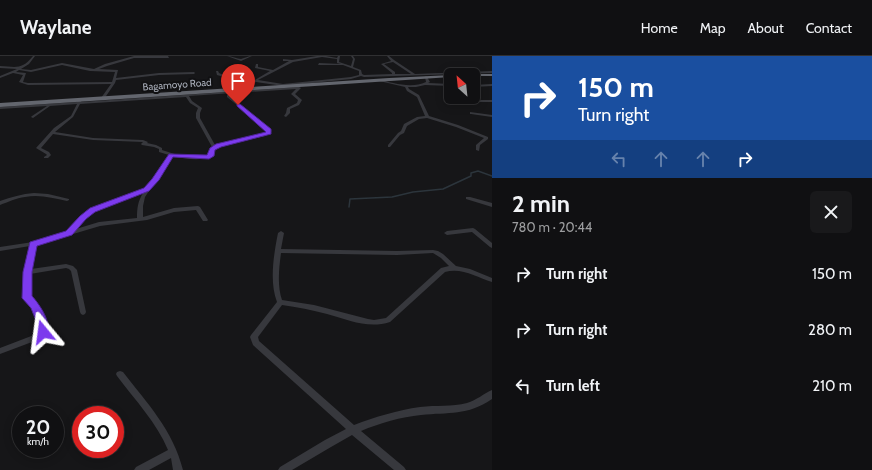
<!DOCTYPE html>
<html lang="en">
<head>
<meta charset="utf-8">
<style>
	:root { --surface:#101012; --page:#19191b; --text:#f1f3f6; --muted:#9c9d9f; --line:#303032 }
	body { margin:0; font-family:Cabin,sans-serif; background:var(--page); color:var(--text); height:100vh; display:flex; flex-direction:column; font-size:15px; white-space:nowrap }
	* { box-sizing:border-box; margin:0 }
	p { font-size:13px; color:var(--muted) }
	.icon { flex:none; width:22px; height:22px; fill:none; stroke:currentColor; stroke-width:2; stroke-linecap:round; stroke-linejoin:round }
	.map { position:relative; flex:1; overflow:hidden }
	.drawer { display:flex; flex-direction:column; background:var(--surface); width:380px }
	.drawer>* { flex:none }
	.banner { background:#1a4fa0; color:#fff; overflow:hidden }
	.needle { width:26px; rotate:333deg }
	.tools { position:absolute; left:444px; top:12px; display:grid; gap:8px }
	.tools a { display:grid; place-items:center; width:36px; height:36px; border-radius:6px; background:var(--surface); box-shadow:0 2px 10px #0003,0 0 0 1px var(--line); font-size:20px }
	.speed { position:absolute; left:12px; top:350px; display:flex; gap:8px; font-size:20px; font-weight:700; text-align:center }
	.speed>* { display:grid; place-content:center; width:52px; height:52px; border-radius:50%; background:var(--surface); box-shadow:0 2px 10px #0003,0 0 0 1px var(--line); line-height:1 }
	.speed small { font-size:10px; font-weight:400 }
	.speed .limit { border:6px solid #d22; background:#fff; color:#111 }
	.pin { position:absolute; display:grid; place-items:center; width:34px; height:34px; color:#fff; margin:-41px -17px; border-radius:50% 50% 50% 0; rotate:-45deg; box-shadow:0 0 4px #0007 }
	.pin .icon { rotate:45deg }
	.me { position:absolute; width:44px; margin:-22px; rotate:344deg; stroke-linejoin:round; filter:drop-shadow(0 0 3px #0008) }
	.turn { display:flex; align-items:center; gap:14px; height:84px; padding:0 20px; font-size:18px }
	.turn .icon { width:52px; height:52px; stroke-width:2.5 }
	.turn b { display:block; font-size:28px; line-height:34px }
	.lanes { display:flex; align-items:center; height:38px; padding:0 20px; background:#0003; justify-content:center; gap:20px; direction:ltr }
	.lanes .off { opacity:.35 }
	.round { display:grid; place-items:center; flex:none; width:42px; height:42px; border-radius:6px; background:var(--page) }
	.overview { display:flex; align-items:center; justify-content:space-between; height:68px; padding:0 20px }
	h1 { font-size:24px; font-weight:700; line-height:30px }
	ul { padding:0; list-style:none }
	li { display:flex; align-items:center; gap:12px; height:56px; padding:0 20px }
	li div { flex:1 }
	li b { display:block; font-size:15px }
	li em { font-style:normal }
	header { display:flex; align-items:center; gap:24px; box-sizing:border-box; height:56px; padding:0 20px; background:var(--surface); border-bottom:1px solid var(--line) }
	header strong { font-size:19px }
	nav { display:flex; gap:22px; margin-inline-start:auto; font-size:14px }
	main { display:flex; flex:1; min-height:0 }
	.map>svg:first-child { display:block }
	.lines { fill:none; stroke-linecap:round; stroke-linejoin:round }
	.stream { stroke:#2c353c; stroke-width:1.5 }
	.minor { fill:#37383d; fill-rule:evenodd }
	.highway { fill:#63666e; fill-rule:evenodd }
	.route { fill:#7c3aed; stroke:#51269a }
	.labels { text-anchor:middle; stroke-width:4; stroke-linejoin:round; paint-order:stroke }
	.far-street-label { font-size:10px; fill:#a8adb8; stroke:#111113 }
</style>
</head>
<body>
<header>
<strong>Waylane</strong>
<nav><a>Home</a><a>Map</a><a>About</a><a>Contact</a></nav>
</header>
<main>
<div class="map">
<svg width="492" height="414" viewBox="0 0 492 414">
	<rect width="100%" height="100%" fill="#161618"/>
	<g class="lines">
		<path class="stream" d="M349 151 350 143 392 141 413 136 443 133 471 120V117L478 115 492 120"/>
		<path class="minor" d="M33 0H35L29 8 21 13 31 14 62 7 94 13 105 8 134 0H168L169 2H134L107 10 99 13 118 14 116 22 159 17 194 16 195 17 194 18 159 19 116 24 115 27 104 43H103L101 42 111 28 28 29 19 26 23 19 13 17 0 22V20L17 13 0 12V10C16 11 22 14 33 0ZM62 9 90 15 115 16 112 26 28 27 23 26 26 17 16 16 19 14 31 16Z
			M227 0C232 0 237 3 241 3 245 2 248 0 252 0L241 5Z
			M317 0H326L337 2 338 0H340L339 6 351 10 353 3 351 0H353L355 3 353 11 361 14 362 18 364 19 392 18V17L381 8 391 5 387 0H389L394 4 415 18 492 15V17L364 21 361 20 351 23 283 30 256 26 241 34 238 33 251 26 243 22V20H245L253 25 270 15 255 12 256 8H258V11L273 14 289 5H283V3L292 4ZM322 1 337 3V7L341 8 319 7 318 9H343L359 15V19L351 21 283 28 258 24 293 6ZM393 6 411 18H395V16L384 8Z
			M216 15H218L219 17 226 20 228 35 225 34 224 21 217 19Z
			M426 20 427 21 430 26 428 27 451 28V30L425 29 416 31H408L409 33 419 39 429 60 458 69 488 81V83L480 89 479 95 476 94V89L484 82 456 71 427 62 419 63 407 70 404 77 400 79 390 91H388V89L398 77 401 75 404 68 417 61 425 60 417 41 407 35 405 31 375 24 377 23C393 27 411 33 426 26L425 21Z
			M492 28V30L473 31V29Z
			M299 31 301 32 295 38 302 44 299 49 290 53V57L286 61 284 60 286 57 287 52 297 47 298 44 291 38 296 33 189 40 192 45 202 52 200 57V62L215 89 218 88 263 78 268 75 227 41V39H229L272 75 265 80 219 90 214 94 212 101C198 105 186 103 172 100L145 141 143 150V161L174 152 198 150 200 151 208 164 207 165H203L196 154 174 156 147 164 100 170 36 189 31 213 66 208 73 210 77 214 86 256 85 258 83 259 81 258 80 256 71 215 69 213 66 212 30 218V241L38 251 44 263 47 272V276L40 283 0 298V292L34 279 40 275 39 267 35 259 24 242V216L30 190 0 195V191L33 186 67 176 90 153 146 133 169 99 159 96V93L154 91 142 89 141 88 143 86 93 84 53 78 41 92 49 96 51 99 48 102H44V101L47 99 46 98 36 92 54 72 71 60 77 48 50 50 33 62 31 61 32 60 47 50 0 53V51L77 46 78 43 80 42 82 43 81 46ZM186 41 190 47 198 52 196 57V62L212 91 210 93 208 99C194 103 176 99 162 94V92L156 89 147 87 148 86 143 84 93 82 55 76 73 61 80 48ZM143 137C138 145 137 152 137 162L99 166 76 173 94 155Z
			M477 44H492V46H477Z
			M470 56 492 59V61L471 58H470Z
			M34 137 48 138 69 143V144L67 145C53 142 39 138 25 141 16 142 8 146 0 149V145C11 141 22 138 34 137Z
			M466 141H470L492 147V151L466 143Z
			M473 172 475 173 492 187V192L490 191 472 176 447 179 444 177 447 175Z
			M281 175 284 177 281 193 397 195 433 194 438 195 443 198 456 210 470 213 492 222V226C477 221 461 211 445 216L390 266C368 273 349 264 327 258 312 254 297 251 282 249L258 281 259 285 354 369C375 361 398 354 420 351 436 349 452 351 467 347 477 344 483 338 492 334V343C467 360 449 356 421 359 401 361 380 367 361 375L404 411 406 414H394L352 379 331 391 292 414H278L280 411 325 384 346 373 253 289 250 281 251 279 277 246C269 226 274 197 278 177ZM281 197 397 199 433 197 441 202 449 210 441 212 386 262 374 264 368 263 314 249 282 244C277 230 279 212 281 197Z
			M120 315 123 316C147 347 173 374 183 414H173L171 402 149 414H134L136 411 168 394C157 367 135 344 117 320L116 318 117 316Z"/>
		<path class="highway" d="M473 18H492V20H473V19H471Z
			M451 19V21L0 51V47L389 22 451 19H452Z"/>
	</g>
	<path class="route" d="M237 48H240L271 73V78L221 91 215 94 214 100 209 103 173 101 159 124 149 135 95 156 86 163 72 179 37 190 32 216V240C40 249 53 268 47 280L43 281 39 280 38 270 31 252 22 242 23 216 30 186 66 175 80 160 90 152 144 132 152 123 169 98 207 99 210 92 216 88 266 76 237 50Z"/>
	<g class="labels">
		<g class="far-street-label">
			<text transform="translate(177 28) rotate(-4)" y="4">Bagamoyo Road</text>
		</g>
	</g>
</svg>
<div class="tools">
<a><svg class="needle" viewBox="-14 -14 28 28"><path d="M0-13l5 13h-10z" fill="#e53935"/><path d="M0 13l5-13h-10z" fill="#9c9d9f"/></svg></a>
</div>
<div class="speed"><div>20<small>km/h</small></div><div class="limit">30</div></div>
<div class="pin" style="left:238px;top:49px;background:#d93025"><svg class="icon" aria-label="arrive" viewBox="0 0 24 24"><path d="M6 21V4h12l-3 4 3 4H6"/></svg></div>
<svg class="me" style="left:43px;top:276px" viewBox="-20 -20 40 40"><path d="M0-17L14 15 0 8-14 15z" fill="#7c3aed" stroke="#fff" stroke-width="4"/></svg>
</div>
<section class="drawer">
<div class="banner">
<div class="turn"><svg class="icon" aria-label="right" viewBox="0 0 24 24"><path d="M7 20v-9h11M14 6l5 5-5 5"/></svg><div><b>150 m</b>Turn right</div></div>
<div class="lanes"><svg class="icon off" aria-label="left" viewBox="0 0 24 24"><path d="M17 20v-9H6M10 6l-5 5 5 5"/></svg><svg class="icon off" aria-label="ahead" viewBox="0 0 24 24"><path d="M12 20V5M6 11l6-6 6 6"/></svg><svg class="icon off" aria-label="ahead" viewBox="0 0 24 24"><path d="M12 20V5M6 11l6-6 6 6"/></svg><svg class="icon" aria-label="right" viewBox="0 0 24 24"><path d="M7 20v-9h11M14 6l5 5-5 5"/></svg></div>
</div>
<div class="overview"><div><h1>2 min</h1><p>780 m · 20:44</p></div><a class="round"><svg class="icon" aria-label="close" viewBox="0 0 24 24"><path d="M6 6l12 12M18 6L6 18"/></svg></a></div>
<ul>
<li><svg class="icon" aria-label="right" viewBox="0 0 24 24"><path d="M7 20v-9h11M14 6l5 5-5 5"/></svg><div><b>Turn right</b></div><em>150 m</em></li>
<li><svg class="icon" aria-label="right" viewBox="0 0 24 24"><path d="M7 20v-9h11M14 6l5 5-5 5"/></svg><div><b>Turn right</b></div><em>280 m</em></li>
<li><svg class="icon" aria-label="left" viewBox="0 0 24 24"><path d="M17 20v-9H6M10 6l-5 5 5 5"/></svg><div><b>Turn left</b></div><em>210 m</em></li>
</ul>
</section>
</main>
</body>
</html>
